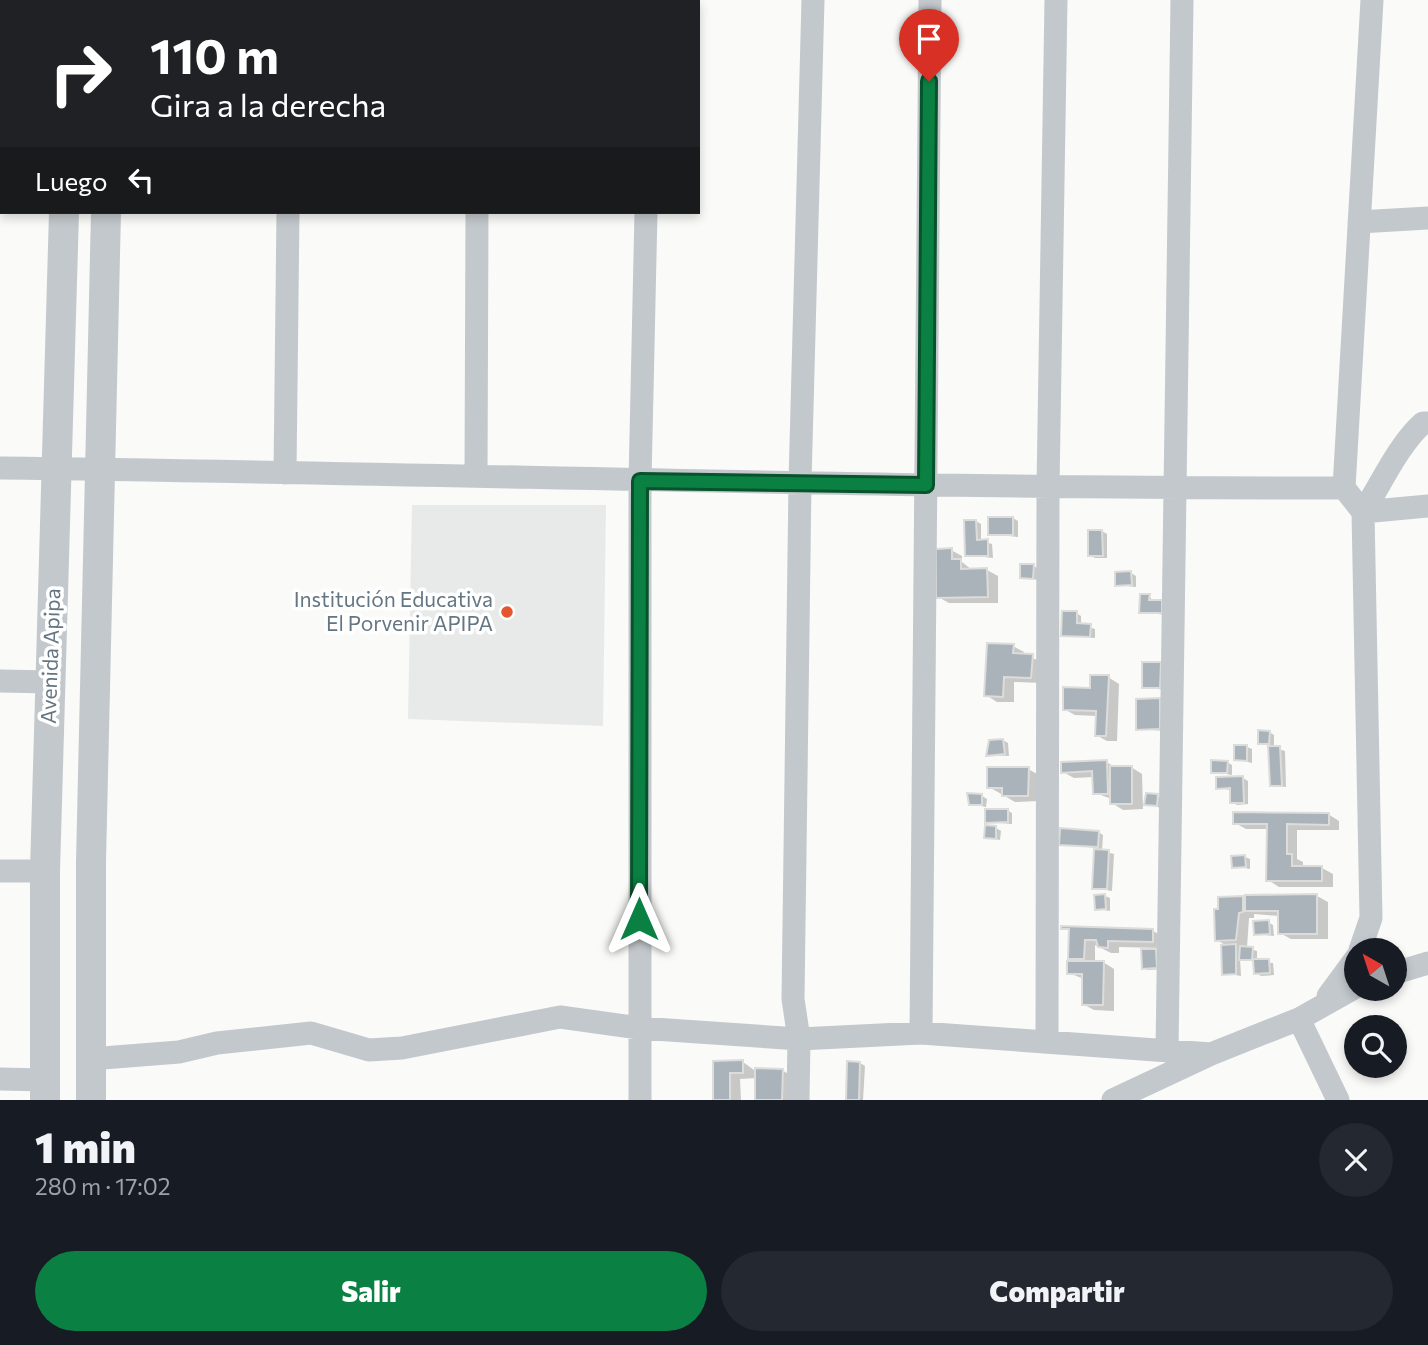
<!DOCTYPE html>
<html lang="es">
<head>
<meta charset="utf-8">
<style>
	:root { --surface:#171b24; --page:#242831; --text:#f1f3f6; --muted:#9ea1a6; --accent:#0b8043 }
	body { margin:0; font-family:Commissioner,sans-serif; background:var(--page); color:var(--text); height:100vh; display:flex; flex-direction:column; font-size:26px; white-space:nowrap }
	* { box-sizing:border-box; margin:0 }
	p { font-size:23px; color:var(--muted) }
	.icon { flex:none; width:38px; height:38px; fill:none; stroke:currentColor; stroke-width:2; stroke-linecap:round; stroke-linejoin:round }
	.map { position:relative; height:1100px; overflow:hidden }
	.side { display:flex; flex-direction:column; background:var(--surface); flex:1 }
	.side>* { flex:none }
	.top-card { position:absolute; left:0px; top:0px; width:700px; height:214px; box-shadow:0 4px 10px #0003; background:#202124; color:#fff; overflow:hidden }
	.needle { width:46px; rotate:321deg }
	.tools { position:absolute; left:1344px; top:938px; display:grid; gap:14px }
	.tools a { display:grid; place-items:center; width:63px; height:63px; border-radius:50%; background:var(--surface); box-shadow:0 4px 10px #0003; font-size:35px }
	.pin { position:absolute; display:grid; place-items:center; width:60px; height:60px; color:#fff; margin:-72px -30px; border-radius:50% 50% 50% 0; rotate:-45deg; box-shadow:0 0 7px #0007 }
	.pin .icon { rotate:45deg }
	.me { position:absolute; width:77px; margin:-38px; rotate:0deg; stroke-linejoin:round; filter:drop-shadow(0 0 5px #0008) }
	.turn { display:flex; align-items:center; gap:24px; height:147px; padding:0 35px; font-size:32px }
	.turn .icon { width:91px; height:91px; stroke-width:2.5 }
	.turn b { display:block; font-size:49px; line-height:60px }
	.then { display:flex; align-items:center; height:66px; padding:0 35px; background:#0003; gap:14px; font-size:26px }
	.round { display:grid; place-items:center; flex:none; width:74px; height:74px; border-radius:37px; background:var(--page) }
	.head { display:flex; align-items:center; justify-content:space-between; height:119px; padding:0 35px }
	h1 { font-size:42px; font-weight:800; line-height:52px }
	.primary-button { display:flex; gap:14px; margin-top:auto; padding:14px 35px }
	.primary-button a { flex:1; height:80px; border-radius:42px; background:var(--accent); color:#fff; font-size:28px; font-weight:800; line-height:80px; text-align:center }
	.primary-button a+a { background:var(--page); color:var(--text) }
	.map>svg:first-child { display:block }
	.built { fill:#e8e9e9 }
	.shadow { fill:#0003 }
	.building { fill:#aab3b9; stroke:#dcdcda; stroke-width:2 }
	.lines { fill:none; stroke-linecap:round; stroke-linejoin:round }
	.minor { stroke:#c3c8cc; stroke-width:23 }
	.tertiary { stroke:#c3c8cc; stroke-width:30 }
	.route-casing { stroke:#07532c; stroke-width:18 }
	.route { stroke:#0b8043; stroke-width:12 }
	.poi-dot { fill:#e4572e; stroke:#fff; stroke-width:2.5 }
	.labels { text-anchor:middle; stroke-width:7; stroke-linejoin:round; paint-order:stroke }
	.poi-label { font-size:21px; fill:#657683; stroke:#fff; text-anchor:end }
	.street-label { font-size:21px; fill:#657683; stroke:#fff }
</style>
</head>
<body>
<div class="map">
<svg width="1428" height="1100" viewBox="0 0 1428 1100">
	<rect width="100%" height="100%" fill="#fafaf8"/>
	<path class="built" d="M412 505H606L603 726 408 719Z"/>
	<path class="shadow" d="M1013 518 1018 521V537L990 534Z
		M976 521 981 524V541L992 544 993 558 967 555Z
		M1102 531 1107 534V558H1095L1090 555Z
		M951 550 962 556V562L972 570H987L998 576V603H949L938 597Z
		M1034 566 1039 569 1038 580 1022 577Z
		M1131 573 1136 576V587L1117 585Z
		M1149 596 1154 602 1166 604V615L1141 612Z
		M1076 613 1081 616V625L1095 629V638L1063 635Z
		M1013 646 1024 652V655L1043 662 1042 683 1014 682V702H997L986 695Z
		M1160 664 1165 667V690L1143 687Z
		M1108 677 1119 684 1117 741H1107L1096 735 1097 716 1075 715 1064 709Z
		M1159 700 1164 703 1165 731 1138 729Z
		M1269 732 1274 735V748L1285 751 1286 787 1271 785 1270 746 1260 743Z
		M1003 740 1008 743 1009 756 988 755Z
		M1247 747 1252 749V763L1236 759Z
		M1106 762 1117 768 1131 767 1142 774 1143 809 1123 810 1112 803V799L1095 793 1094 777 1074 778 1063 772Z
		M1227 762 1232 765V775L1213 772Z
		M1028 769 1039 775V801L1015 802 989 787Z
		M1243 778 1248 781V804L1237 805 1232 802 1231 790 1218 788Z
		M982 796 987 799 986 807 971 804Z
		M1157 796 1162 799 1161 808 1146 804Z
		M1007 810 1012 813V824L987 822Z
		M1328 814 1339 821V830H1297V859L1303 862V868H1322L1333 874V887H1279L1268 880 1269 829H1246L1235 823Z
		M996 828 1001 831 1000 840 986 837Z
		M1098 832 1103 835 1102 851 1114 854 1112 891 1094 888 1096 848 1061 844Z
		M1245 857 1250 859V869L1233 866Z
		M1105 896 1110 898V911L1097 909Z
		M1317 896 1328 902V939H1291L1280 933V916L1254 914V918H1249L1247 948 1257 951V961L1273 963 1274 975 1261 976 1256 973 1255 962 1240 958 1241 976 1224 973 1227 946 1217 940 1242 898 1247 900Z
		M1268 922 1273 925 1274 936 1255 934Z
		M1071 928 1153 931 1164 937 1163 948 1119 947V953H1111L1095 945V962H1103L1114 969V1011L1094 1010 1083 1004 1084 979 1069 973 1078 962 1070 958Z
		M1156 950 1161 953 1162 969 1148 970 1143 968Z
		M714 1062H743L754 1070H782L793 1077V1100H756L757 1078 740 1079 741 1100H715Z
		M860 1063 865 1066 863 1100H848Z"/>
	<path class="building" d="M988 517H1013V535H988Z
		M964 520H976L977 540 988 539V556H965Z
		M1088 530H1102L1103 556H1088Z
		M952 548V559H961V569L987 568 988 597 936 598V549Z
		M1020 564H1034L1033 579 1020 578Z
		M1131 571 1132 585 1115 586V572Z
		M1140 594H1150L1149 600H1162V613H1139Z
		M1062 611H1077V623L1091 624 1090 637 1061 636Z
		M987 643 1014 644 1013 653 1033 654 1031 678 1004 677 1003 697 984 696Z
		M1142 662H1161L1160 688H1142Z
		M1090 675H1109L1106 736H1095L1096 711 1063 710V687L1090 688Z
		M1160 698V729L1136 730V699Z
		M1258 730 1270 731 1269 744H1258Z
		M1003 739 1005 754 986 756 989 740Z
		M1234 745H1247V761L1234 760Z
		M1268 746H1280L1282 786H1270Z
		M1107 760 1108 794H1093L1092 771 1061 773V762Z
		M1211 760 1228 761 1227 773H1211Z
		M1110 766H1132V804H1110Z
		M987 767H1029L1028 796H1002V788H987Z
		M1243 776 1244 803H1230V788L1216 789V777Z
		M967 793 982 794V805H969Z
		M1146 793 1158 794 1157 806 1144 805Z
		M985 809H1008V822L985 823Z
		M1233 812 1329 813V825L1287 824V854H1292V866H1322V881H1266L1267 824H1233Z
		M985 825 996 826V839L984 838Z
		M1060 828 1099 831 1098 847 1059 845Z
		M1094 849 1109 850 1107 889H1092Z
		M1245 855 1246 867 1232 868 1231 856Z
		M1105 894 1106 909 1095 910 1094 895Z
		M1317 894V934H1278V911H1245V895Z
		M1243 896V912L1239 913 1236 940 1215 941 1214 909H1218V897Z
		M1269 920 1270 934 1254 935 1253 921Z
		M1061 926 1153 929V942L1108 941V948L1098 947 1096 940H1085L1084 959H1068L1069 929H1061Z
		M1236 944V974L1222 975 1221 945Z
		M1240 946 1253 947 1252 960H1239Z
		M1141 949H1156L1157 968 1142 969Z
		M1253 959H1269L1270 973 1254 974Z
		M1067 961H1104L1103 1005H1082V974H1067Z
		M743 1060V1073H730V1100H713V1061Z
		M847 1061 860 1062 859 1100H846Z
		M755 1068 783 1069 782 1100H755Z"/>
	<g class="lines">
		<path class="minor" d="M290 2V0
			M478 2V0
			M651 2V0
			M1359 222 1428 218
			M0 468C448 473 896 489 1344 488L1363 512 1428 506
			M285 473 288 212
			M476 475 477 212
			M1344 488 1372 0
			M0 681 51 682
			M0 871H45
			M1360 950 1371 918 1363 512C1381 484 1399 444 1423 423H1428
			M1395 973 1428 963
			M1328 996 1356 958
			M1299 1019 1338 1100
			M921 1033 930 0
			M1047 1041 1048 487 1056 0
			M1167 1051 1182 0
			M90 1059 179 1052 217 1043 311 1033 369 1050 402 1048 560 1017 639 1028 799 1039 921 1033 1211 1054
			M0 1079 45 1080
			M640 1100V481L646 212
			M798 1100 799 1039 793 999 800 482 813 0
			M1113 1100 1211 1054 1299 1019 1356 987"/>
		<path class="tertiary" d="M68 2V0
			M110 2V0
			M45 1100V871L64 212
			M91 1100V862L106 212"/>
	</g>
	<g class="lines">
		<defs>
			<path id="route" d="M639 919 640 481 926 485 929 81"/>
		</defs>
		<use href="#route" class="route-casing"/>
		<use href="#route" class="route"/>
	</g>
	<circle class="poi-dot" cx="507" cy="612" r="7"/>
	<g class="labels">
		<g class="poi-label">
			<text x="493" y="607">Institución Educativa<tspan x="493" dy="24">El Porvenir APIPA</tspan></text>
		</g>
		<g class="street-label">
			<text transform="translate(51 656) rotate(-88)" y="7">Avenida Apipa</text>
		</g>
	</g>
</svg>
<div class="tools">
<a><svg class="needle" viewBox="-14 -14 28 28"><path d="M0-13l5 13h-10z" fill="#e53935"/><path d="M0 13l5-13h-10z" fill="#9ea1a6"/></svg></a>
<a><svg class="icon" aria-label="search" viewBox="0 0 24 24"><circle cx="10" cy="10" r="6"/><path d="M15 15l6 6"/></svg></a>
</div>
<div class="pin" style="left:929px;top:81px;background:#d93025"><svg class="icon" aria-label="arrive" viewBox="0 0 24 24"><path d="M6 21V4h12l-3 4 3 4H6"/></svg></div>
<svg class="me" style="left:639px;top:919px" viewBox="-20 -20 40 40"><path d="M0-17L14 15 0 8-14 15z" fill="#0b8043" stroke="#fff" stroke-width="4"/></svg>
<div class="top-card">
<div class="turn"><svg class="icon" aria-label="right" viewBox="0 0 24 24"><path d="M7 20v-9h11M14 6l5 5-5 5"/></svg><div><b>110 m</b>Gira a la derecha</div></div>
<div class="then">Luego<svg class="icon" aria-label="left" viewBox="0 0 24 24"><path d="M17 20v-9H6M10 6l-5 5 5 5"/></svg></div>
</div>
</div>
<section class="side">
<div class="head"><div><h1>1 min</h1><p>280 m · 17:02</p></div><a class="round"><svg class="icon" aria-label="close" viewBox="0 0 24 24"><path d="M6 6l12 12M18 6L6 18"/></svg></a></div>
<div class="primary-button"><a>Salir</a><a>Compartir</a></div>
</section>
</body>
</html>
